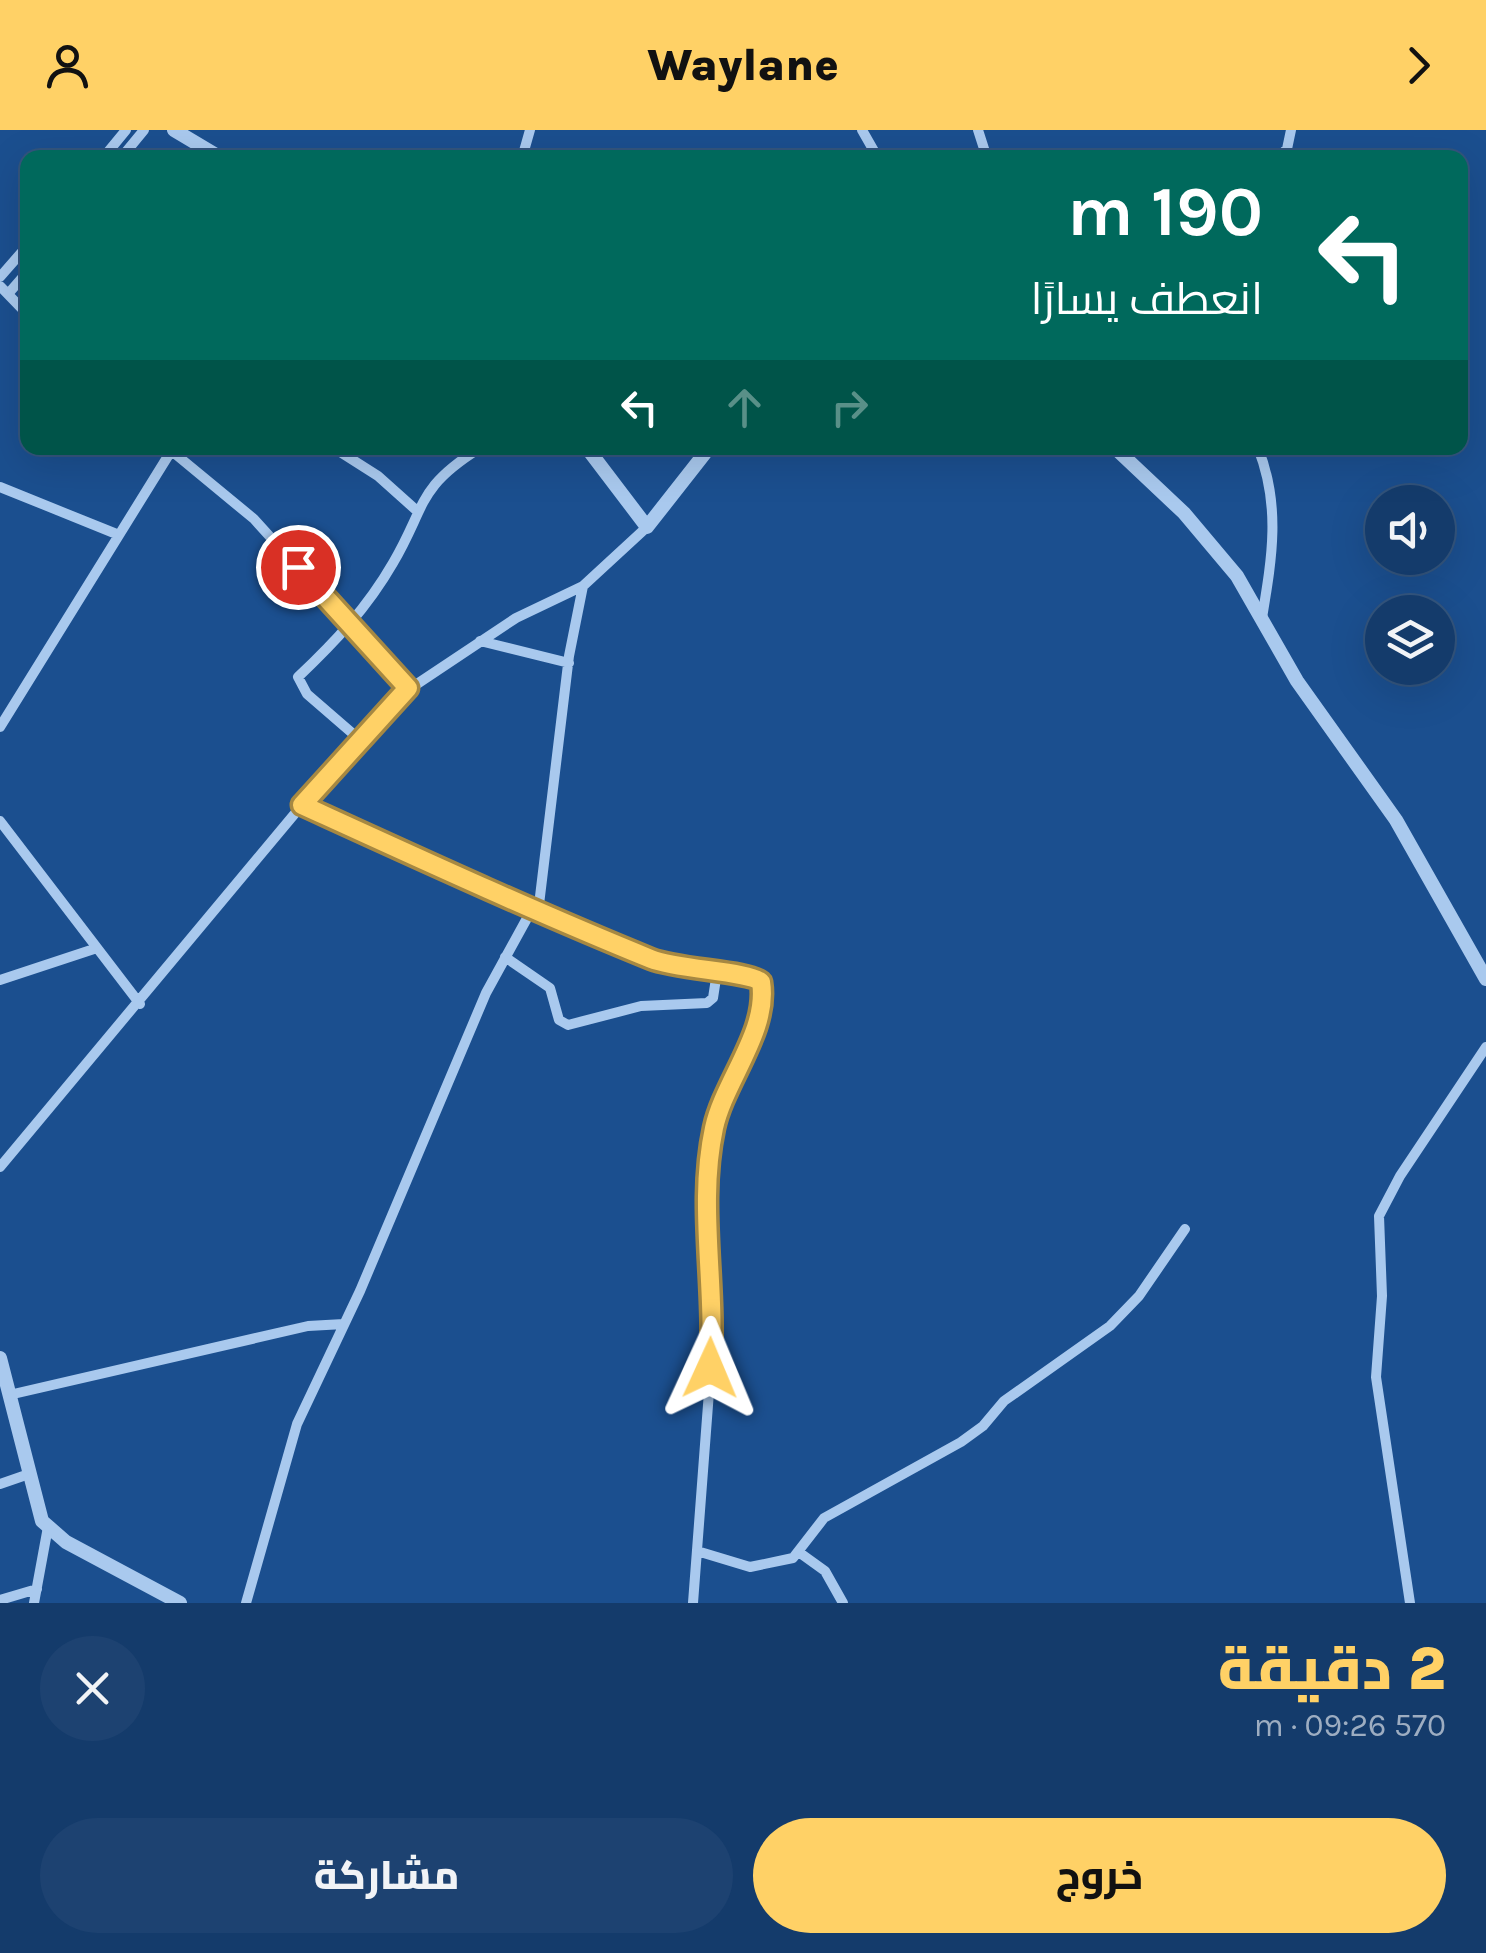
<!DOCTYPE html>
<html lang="ar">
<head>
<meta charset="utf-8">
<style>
	:root { --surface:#143b6b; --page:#1d4271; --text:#f1f3f6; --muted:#9dadc1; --line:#33557e; --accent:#ffd166 }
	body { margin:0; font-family:Karla,Cairo,sans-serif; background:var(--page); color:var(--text); direction:rtl; height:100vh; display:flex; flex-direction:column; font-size:38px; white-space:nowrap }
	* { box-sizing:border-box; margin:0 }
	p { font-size:32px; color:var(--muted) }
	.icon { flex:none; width:55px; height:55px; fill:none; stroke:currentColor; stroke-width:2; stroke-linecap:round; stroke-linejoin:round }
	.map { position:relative; height:1473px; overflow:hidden; direction:ltr }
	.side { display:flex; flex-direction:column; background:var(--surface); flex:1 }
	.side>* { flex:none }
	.guide { position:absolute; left:20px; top:20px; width:1448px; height:305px; border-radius:20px; box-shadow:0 10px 40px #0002,0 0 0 2px var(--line); direction:rtl; background:#00695c; color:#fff; overflow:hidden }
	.tools { position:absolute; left:1365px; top:355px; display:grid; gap:20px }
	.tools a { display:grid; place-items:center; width:90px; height:90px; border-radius:50%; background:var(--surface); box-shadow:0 10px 40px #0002,0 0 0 2px var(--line); font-size:50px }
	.pin { position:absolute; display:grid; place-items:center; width:85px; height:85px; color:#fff; margin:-42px; border:5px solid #fff; border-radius:50%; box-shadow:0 2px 10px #0007 }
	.me { position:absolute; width:110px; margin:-55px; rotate:1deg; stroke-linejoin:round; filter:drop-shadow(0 0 8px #0008) }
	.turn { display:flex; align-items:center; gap:35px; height:210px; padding:0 40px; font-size:45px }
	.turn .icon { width:130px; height:130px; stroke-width:2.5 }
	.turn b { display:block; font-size:70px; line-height:85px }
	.lanes { display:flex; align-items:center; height:95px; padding:0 40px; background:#0003; justify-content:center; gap:50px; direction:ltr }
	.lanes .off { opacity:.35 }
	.round { display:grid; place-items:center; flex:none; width:105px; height:105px; border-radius:52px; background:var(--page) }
	.summary { display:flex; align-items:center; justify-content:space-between; height:170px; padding:0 40px }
	h1 { font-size:60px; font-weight:800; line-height:75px; color:var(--accent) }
	.primary-button { display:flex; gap:20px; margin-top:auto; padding:20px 40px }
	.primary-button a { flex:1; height:115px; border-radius:60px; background:var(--accent); color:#111; font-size:40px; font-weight:800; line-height:115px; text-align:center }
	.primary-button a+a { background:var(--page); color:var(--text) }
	header { display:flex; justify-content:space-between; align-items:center; height:130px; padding:0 40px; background:var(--accent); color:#111; font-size:45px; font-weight:800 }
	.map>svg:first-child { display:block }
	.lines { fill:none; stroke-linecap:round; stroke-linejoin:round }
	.minor { stroke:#a9c9ee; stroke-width:10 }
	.tertiary { stroke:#a9c9ee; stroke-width:14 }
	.route-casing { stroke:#a68842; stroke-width:25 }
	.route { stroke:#ffd166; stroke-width:18 }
</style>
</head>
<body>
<header><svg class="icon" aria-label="forward" viewBox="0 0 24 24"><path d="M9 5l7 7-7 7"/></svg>Waylane<svg class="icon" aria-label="person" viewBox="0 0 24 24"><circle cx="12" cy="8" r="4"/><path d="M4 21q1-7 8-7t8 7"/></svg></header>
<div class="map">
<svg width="1486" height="1473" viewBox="0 0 1486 1473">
	<rect width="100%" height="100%" fill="#1b4f8f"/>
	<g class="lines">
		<path class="minor" d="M862 0 878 28
			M978 0 987 28
			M103 28 126 0
			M121 28 144 0
			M522 28 530 0
			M1277 28 1287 19 1291 0
			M0 147 28 115
			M0 156 28 185
			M8 164 28 141
			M168 318 254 389 408 559
			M334 318 378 346 416 380
			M1258 318C1281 376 1272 428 1262 488
			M0 357 119 405
			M480 511 569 533
			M0 597 173 318
			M359 609 307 564 298 547C335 512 367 478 393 433 427 375 416 358 480 318
			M302 675C418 728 533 781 651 829 679 840 748 840 761 852L760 883 723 968 709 1032 713 1209 693 1473
			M0 691 140 874
			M538 783 569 526 583 456
			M505 827 550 858 559 890 568 895 641 876 707 873 713 868 717 842
			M0 850 94 819
			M0 1037 302 675 402 564 516 488 583 456 647 397
			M9 1265 308 1196 344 1194
			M0 1354 29 1344
			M697 1421 750 1437 793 1428 824 1388 961 1312 983 1296 1004 1271 1110 1196 1139 1166 1185 1099
			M800 1423 825 1441 843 1473
			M0 1470 37 1459
			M34 1473 48 1397
			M246 1473 297 1294 360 1161 486 863 531 781
			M1410 1473 1376 1247 1382 1166 1379 1086 1400 1046 1486 917"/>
		<path class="tertiary" d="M174 0 221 28
			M587 318 647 397 709 318
			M1115 318 1184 383 1237 446 1297 551 1396 690 1486 849
			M0 1228 42 1391 66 1412 180 1473"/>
	</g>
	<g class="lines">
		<defs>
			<path id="route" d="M298 437 408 558 302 675C418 728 533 781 651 829 679 840 748 841 761 852 769 901 724 951 714 998 697 1077 717 1158 710 1238"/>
		</defs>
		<use href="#route" class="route-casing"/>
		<use href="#route" class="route"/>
	</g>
</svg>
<div class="tools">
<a><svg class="icon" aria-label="sound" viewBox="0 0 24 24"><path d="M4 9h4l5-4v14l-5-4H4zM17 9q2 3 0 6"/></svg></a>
<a><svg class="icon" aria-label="layers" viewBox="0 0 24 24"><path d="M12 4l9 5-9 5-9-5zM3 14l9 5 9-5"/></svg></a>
</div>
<div class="pin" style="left:298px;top:437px;background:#d93025"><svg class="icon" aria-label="arrive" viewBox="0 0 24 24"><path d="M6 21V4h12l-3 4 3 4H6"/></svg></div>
<svg class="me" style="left:710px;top:1238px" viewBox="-20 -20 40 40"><path d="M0-17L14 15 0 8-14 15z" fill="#ffd166" stroke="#fff" stroke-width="4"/></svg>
<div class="guide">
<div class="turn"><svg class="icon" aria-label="left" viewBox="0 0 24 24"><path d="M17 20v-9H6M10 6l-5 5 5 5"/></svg><div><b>190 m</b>انعطف يسارًا</div></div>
<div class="lanes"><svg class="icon" aria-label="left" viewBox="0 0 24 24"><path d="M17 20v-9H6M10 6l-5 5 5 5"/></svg><svg class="icon off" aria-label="ahead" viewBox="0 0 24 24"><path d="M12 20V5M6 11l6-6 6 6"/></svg><svg class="icon off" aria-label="right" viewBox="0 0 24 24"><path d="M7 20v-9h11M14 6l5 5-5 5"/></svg></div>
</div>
</div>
<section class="side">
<div class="summary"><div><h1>2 دقيقة</h1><p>570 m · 09:26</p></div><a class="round"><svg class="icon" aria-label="close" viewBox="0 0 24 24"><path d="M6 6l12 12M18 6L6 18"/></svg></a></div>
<div class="primary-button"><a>خروج</a><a>مشاركة</a></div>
</section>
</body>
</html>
